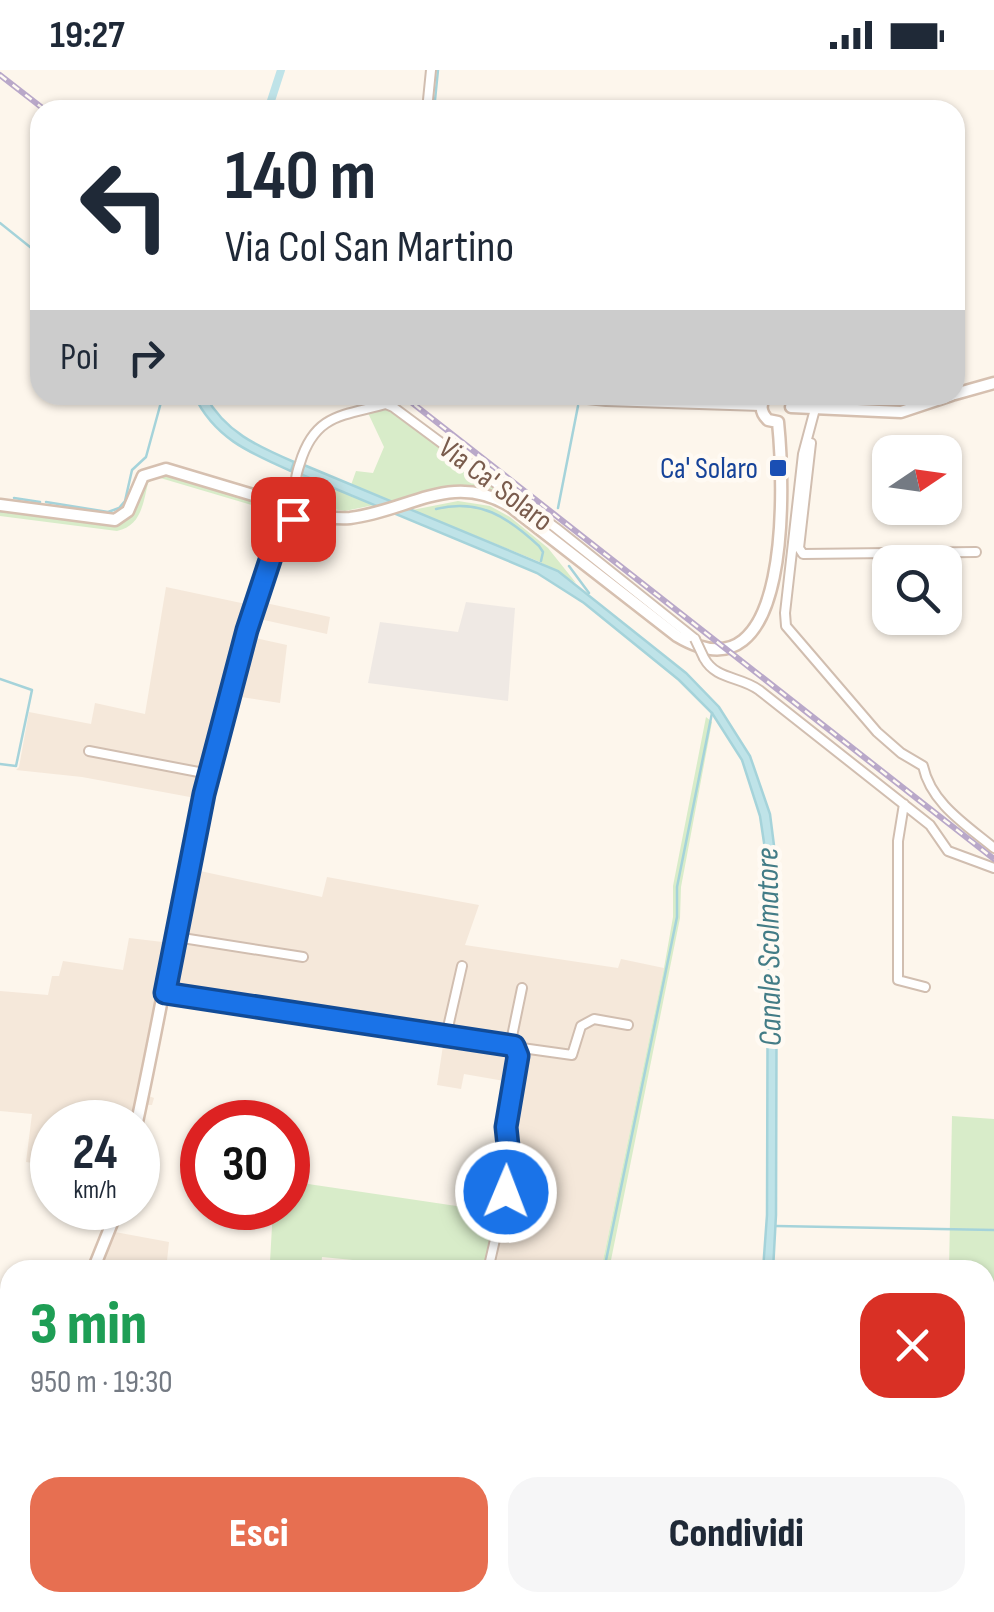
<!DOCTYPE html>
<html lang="it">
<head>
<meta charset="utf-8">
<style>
	:root { --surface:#fff; --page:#f6f6f7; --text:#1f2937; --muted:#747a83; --accent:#e76f51 }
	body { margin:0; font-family:"Sofia Sans Condensed",sans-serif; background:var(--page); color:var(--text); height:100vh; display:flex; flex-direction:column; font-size:38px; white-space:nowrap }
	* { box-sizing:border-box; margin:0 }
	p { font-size:32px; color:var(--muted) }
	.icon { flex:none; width:55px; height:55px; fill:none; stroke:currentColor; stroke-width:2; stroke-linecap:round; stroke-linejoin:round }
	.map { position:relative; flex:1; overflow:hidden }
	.side { position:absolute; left:0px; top:1190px; width:995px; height:352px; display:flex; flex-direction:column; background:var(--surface); border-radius:30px 30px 0 0; box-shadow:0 2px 8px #0004 }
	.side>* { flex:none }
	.banner { position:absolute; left:30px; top:30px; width:935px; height:305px; border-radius:30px; box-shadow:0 2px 8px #0004; background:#fff; color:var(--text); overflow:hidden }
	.needle { width:65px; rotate:77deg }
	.buttons { position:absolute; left:872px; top:365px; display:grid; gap:20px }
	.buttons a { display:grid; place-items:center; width:90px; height:90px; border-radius:20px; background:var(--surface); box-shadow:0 2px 8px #0004; font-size:50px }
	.speed { position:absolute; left:30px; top:1030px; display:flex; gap:20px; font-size:50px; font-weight:700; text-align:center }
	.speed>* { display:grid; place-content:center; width:130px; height:130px; border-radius:50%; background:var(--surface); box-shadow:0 2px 8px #0004; line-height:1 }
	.speed small { font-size:25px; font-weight:400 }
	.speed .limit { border:15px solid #d22; background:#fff; color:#111 }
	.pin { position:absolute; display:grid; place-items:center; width:85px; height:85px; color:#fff; margin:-42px; border-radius:20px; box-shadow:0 5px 15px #0006 }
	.me { position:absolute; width:110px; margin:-55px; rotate:1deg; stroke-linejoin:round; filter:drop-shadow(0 0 8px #0008) }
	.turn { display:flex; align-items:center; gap:35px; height:210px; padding:0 30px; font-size:45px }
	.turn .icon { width:130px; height:130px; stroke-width:2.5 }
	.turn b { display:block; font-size:70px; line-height:85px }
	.then { display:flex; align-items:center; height:95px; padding:0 30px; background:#0003; gap:20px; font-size:38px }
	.round { display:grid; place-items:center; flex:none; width:105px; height:105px; border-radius:30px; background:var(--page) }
	.headline { display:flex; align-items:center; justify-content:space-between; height:170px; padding:0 30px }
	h1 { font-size:60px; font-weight:800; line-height:75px; color:#1e9e55 }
	.button { display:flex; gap:20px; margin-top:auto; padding:20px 30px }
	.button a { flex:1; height:115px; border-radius:30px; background:var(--accent); color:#fff; font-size:40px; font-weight:800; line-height:115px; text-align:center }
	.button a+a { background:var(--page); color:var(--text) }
	.status { display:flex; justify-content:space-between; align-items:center; height:70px; padding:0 50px; background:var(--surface); direction:ltr }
	.status svg { height:28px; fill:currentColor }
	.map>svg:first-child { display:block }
	.residential { fill:#f5e8da }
	.industrial { fill:#efe9e4 }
	.green { fill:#d8ecc9 }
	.water { fill:#bfe3e8; stroke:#a5d3da; stroke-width:2.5 }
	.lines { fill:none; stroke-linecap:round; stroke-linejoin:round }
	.stream { stroke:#a5d3da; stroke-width:2.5 }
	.canal { stroke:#bfe3e8; stroke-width:8 }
	.street-casing { stroke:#d1beb0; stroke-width:12 }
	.secondary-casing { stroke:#d6c0b0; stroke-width:15 }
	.street { stroke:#fff; stroke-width:8 }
	.secondary { stroke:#fff; stroke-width:10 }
	.rail-casing { stroke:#b9a8c9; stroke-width:6 }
	.rail { stroke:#fffaf3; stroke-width:2.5; stroke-dasharray:8; stroke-linecap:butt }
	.street-bridge-casing { stroke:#d1beb0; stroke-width:12; stroke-linecap:butt }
	.street-bridge { stroke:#fff; stroke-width:8 }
	.route-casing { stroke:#114b97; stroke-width:25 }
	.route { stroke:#1a73e8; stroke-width:18 }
	.transit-dot { fill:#1a4fb4; stroke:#fffaf3; stroke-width:4 }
	.labels { text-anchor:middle; stroke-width:9; stroke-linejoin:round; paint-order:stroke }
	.transit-label { font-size:30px; fill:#164399; stroke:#fffaf3; text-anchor:end }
	.street-label { font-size:30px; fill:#7a5c4d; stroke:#fffaf3 }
	.water-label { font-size:32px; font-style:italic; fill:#437c86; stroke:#fffaf3 }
</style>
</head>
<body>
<div class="status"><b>19:27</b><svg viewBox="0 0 49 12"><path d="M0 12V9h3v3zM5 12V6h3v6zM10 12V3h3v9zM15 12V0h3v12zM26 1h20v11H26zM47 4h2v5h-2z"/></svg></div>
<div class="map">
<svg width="994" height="1542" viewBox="0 0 994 1542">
	<rect width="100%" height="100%" fill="#fdf6ec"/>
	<path class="residential" d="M166 517 246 534 241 551 252 530 330 547 327 564 255 548 250 567 287 575 280 633 234 626 206 730 82 707 16 700 19 697 29 642 91 654 95 633 145 644Z
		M186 798 322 827 327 807 479 835 465 875 618 898 621 889 664 898 601 1200 575 1196 574 1200H483L507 1095 498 1090 510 1012 464 1004 461 1019 437 1015 444 969 170 927 149 1026 154 1028 152 1035H147L142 1058 147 1060 146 1067H140L138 1080V1052H52V1096L26 1092 32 1044 0 1041V921L48 925 52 906H59L63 891 123 900 129 868 171 873Z
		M115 1162 169 1172 166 1200H90L104 1163Z
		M0 1288H10V1413L0 1414Z
		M364 1532 592 1533V1542H52L158 1535 159 1539Z"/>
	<path class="industrial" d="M466 532 515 538 508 631 368 613 380 552 458 562Z"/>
	<path class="green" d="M386 339 391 340 516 433 491 420 471 416 433 419 390 432 351 415 356 401 373 403 384 377 368 343Z
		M165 403 254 429 268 442 271 469 245 553 241 551C251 519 279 463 255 436L157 407 148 413C143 434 141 456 117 461L0 446V439L105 454 122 453 135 437 144 411Z
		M300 404 374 435 345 441 314 436 300 419 303 411Z
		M458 431 490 436 510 447 548 478 576 513 540 492 412 440Z
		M706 647 712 652 681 817 680 848 609 1200H601L664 898 673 847V816Z
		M952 1046 994 1049V1515L985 1517V1200H949Z
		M288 1111 497 1142 483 1200H358L353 1190 322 1187 321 1198 316 1200 281 1197 270 1192 273 1138H288Z
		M364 1534V1542H158V1539Z"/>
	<path class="water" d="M194 325H205C225 362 257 376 294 392L291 401C250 383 214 368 194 325Z
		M304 395 558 501 686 603 719 637 750 686 770 744 777 799 776 1145 773 1200H763L767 1145 768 799 760 746 742 690 712 643 679 610 584 533 537 503 300 404Z"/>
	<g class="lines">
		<path class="stream" d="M434 40 438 0
			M0 153 40 185
			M14 428 40 432
			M46 432 108 442 119 438 125 431 132 400 146 387 163 325
			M558 438 578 336
			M436 439C479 428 508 447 539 476L543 482 541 491
			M0 441 9 442
			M569 496 589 523
			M0 609 32 620 16 696 0 694
			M776 1156 994 1160
			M604 1200 677 847V817L712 643"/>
		<path class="canal" d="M268 40 281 0
			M985 1246H994"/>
		<defs>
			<path id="street" d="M427 40 431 0
				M550 325 606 331 761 336
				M815 339 803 384 785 543 786 556 877 662 901 683 923 696C931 733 965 754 994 778
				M811 373 799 478 803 484 976 482
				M298 425C294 413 296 405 300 393 315 344 342 346 386 334L393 337 556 458 695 569
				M704 588C716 610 740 606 759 620L930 755 948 781 994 798
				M89 681 209 704
				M904 734 898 771V910L925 917
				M176 867 303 887
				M165 923 516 978 518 986 506 1062 509 1109 488 1200
				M446 966 462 896
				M510 976 522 918
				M517 980 522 978 572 985 581 956 594 949 628 955
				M467 1542 468 1532
				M589 1542 590 1532"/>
			<path id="secondary" d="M955 324 994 313
				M768 325C759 333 760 342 768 350L778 352
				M791 337 901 342 952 325
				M276 424 271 433 276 466
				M0 435 115 450 128 441 143 406 166 399 253 425 291 420 320 444
				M137 1052C174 882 198 707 253 542 262 513 269 475 288 450 309 442 328 450 350 448 409 441 451 401 510 436L677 566C794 636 784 411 778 352
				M93 1200 118 1138
				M51 1532 52 1542"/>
		</defs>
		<use href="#street" class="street-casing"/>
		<use href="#secondary" class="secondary-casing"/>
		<use href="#street" class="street"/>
		<use href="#secondary" class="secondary"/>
		<defs>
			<path id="rail" d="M0 5 45 40
				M402 325 994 789"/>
		</defs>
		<use href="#rail" class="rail-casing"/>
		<use href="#rail" class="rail"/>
		<defs>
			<path id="street-bridge" d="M695 569 704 588"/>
		</defs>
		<use href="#street-bridge" class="street-bridge-casing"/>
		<use href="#street-bridge" class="street-bridge"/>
	</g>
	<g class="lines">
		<defs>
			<path id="route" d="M293 449 284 454 276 472 247 560 204 724 165 923 514 976 518 986 506 1057 510 1095 506 1122"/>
		</defs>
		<use href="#route" class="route-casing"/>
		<use href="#route" class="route"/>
	</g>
	<rect class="transit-dot" x="768" y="388" width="20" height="20" rx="5"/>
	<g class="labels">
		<g class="transit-label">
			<text x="758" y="408">Ca' Solaro</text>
		</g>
		<g class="street-label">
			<text transform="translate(496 414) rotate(37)" y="10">Via Ca' Solaro</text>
		</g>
		<g class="water-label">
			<text transform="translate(768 877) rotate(-91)" y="11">Canale Scolmatore</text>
		</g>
	</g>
</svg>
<div class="buttons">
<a><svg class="needle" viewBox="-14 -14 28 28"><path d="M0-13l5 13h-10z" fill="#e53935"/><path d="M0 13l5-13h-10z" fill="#747a83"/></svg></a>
<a><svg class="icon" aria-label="search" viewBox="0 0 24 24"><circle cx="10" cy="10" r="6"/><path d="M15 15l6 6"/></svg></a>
</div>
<div class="speed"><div>24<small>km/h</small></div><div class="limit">30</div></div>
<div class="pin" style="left:293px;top:449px;background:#d93025"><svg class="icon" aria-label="arrive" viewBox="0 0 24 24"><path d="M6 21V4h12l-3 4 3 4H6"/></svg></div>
<svg class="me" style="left:506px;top:1122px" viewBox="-20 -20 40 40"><circle r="17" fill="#1a73e8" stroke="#fff" stroke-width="3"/><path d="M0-11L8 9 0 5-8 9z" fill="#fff"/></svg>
<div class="banner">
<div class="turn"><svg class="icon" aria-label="left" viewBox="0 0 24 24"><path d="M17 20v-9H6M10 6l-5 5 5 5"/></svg><div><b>140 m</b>Via Col San Martino</div></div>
<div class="then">Poi<svg class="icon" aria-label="right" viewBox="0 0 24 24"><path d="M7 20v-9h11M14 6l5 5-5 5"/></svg></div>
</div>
<section class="side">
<div class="headline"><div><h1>3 min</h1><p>950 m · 19:30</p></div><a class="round" style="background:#d93025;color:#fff"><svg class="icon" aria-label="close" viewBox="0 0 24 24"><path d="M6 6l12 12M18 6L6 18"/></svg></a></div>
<div class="button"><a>Esci</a><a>Condividi</a></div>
</section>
</div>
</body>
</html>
